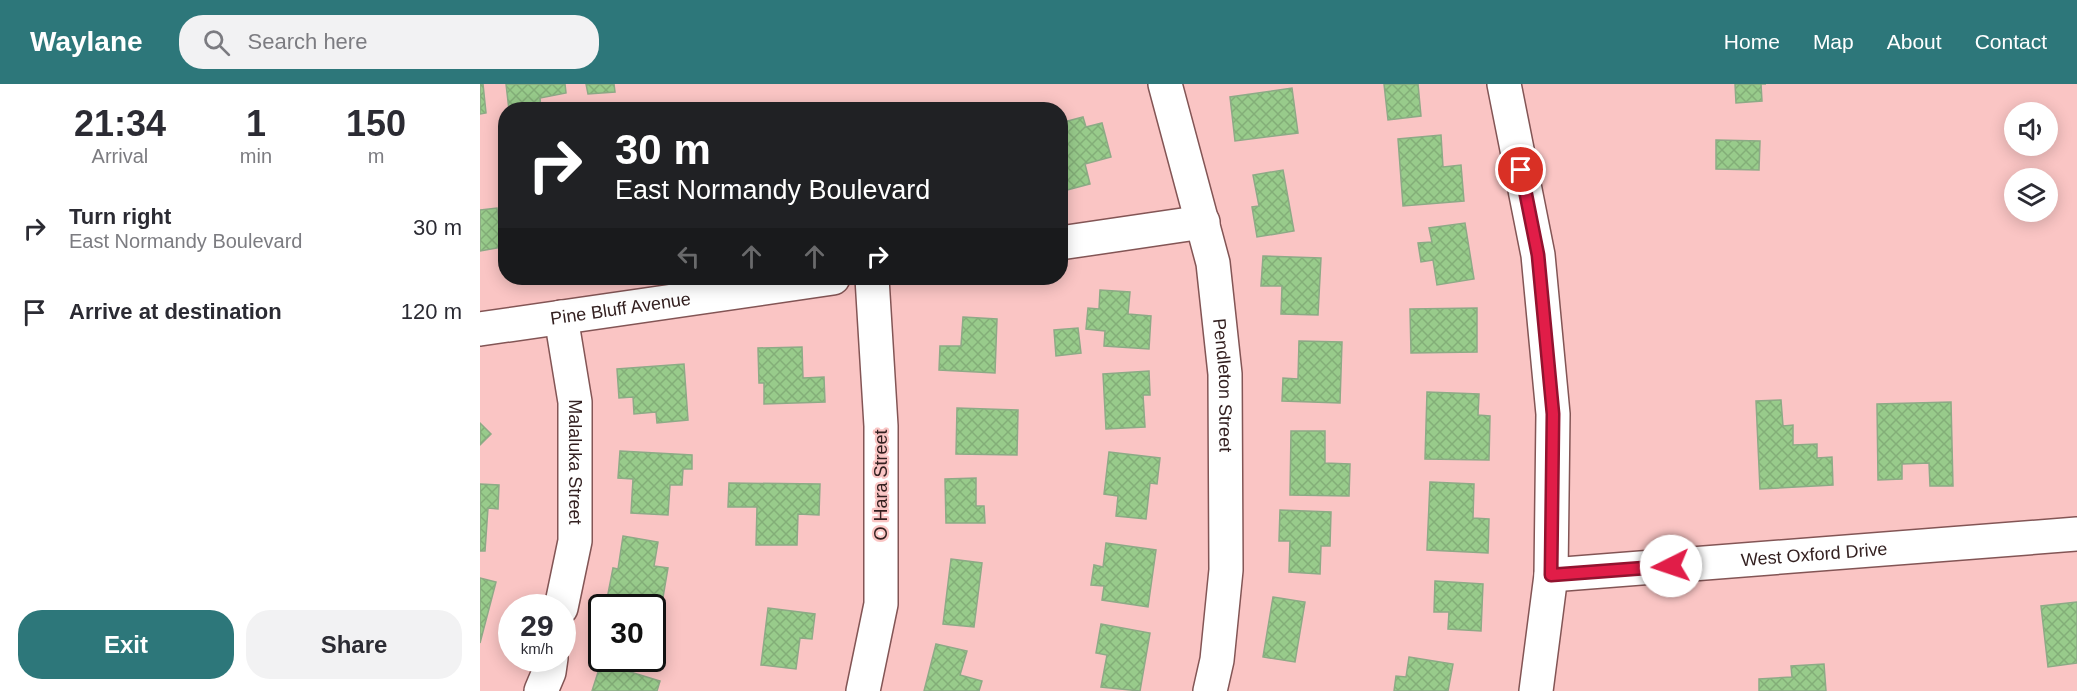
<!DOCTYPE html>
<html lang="en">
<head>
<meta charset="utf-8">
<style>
	:root { --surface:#fff; --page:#f2f2f3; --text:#2b2b33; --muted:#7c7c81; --accent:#2d777a }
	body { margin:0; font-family:Arial,sans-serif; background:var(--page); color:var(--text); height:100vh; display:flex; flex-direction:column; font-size:22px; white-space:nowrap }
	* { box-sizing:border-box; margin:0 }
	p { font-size:20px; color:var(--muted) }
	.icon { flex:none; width:33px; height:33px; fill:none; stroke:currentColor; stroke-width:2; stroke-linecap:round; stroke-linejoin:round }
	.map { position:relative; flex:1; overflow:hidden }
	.panel { display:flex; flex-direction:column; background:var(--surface); width:480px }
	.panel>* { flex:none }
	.hud { position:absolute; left:18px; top:18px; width:570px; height:183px; border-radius:24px; box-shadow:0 3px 15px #0003; background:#202124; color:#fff; overflow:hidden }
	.controls { position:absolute; left:1524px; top:18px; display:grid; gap:12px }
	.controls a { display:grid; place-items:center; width:54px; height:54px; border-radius:50%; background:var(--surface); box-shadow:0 3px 15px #0003; font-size:30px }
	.speed { position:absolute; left:18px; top:510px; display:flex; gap:12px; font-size:30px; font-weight:700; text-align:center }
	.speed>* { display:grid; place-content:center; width:78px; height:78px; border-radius:50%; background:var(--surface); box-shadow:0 3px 15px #0003; line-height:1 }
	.speed small { font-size:15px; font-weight:400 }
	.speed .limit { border:3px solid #111; border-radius:9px; background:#fff; color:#111 }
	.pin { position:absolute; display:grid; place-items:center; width:51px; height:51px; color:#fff; margin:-26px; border:3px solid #fff; border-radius:50%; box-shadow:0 2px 6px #0007 }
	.me { position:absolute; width:66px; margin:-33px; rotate:266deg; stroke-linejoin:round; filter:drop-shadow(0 0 4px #0008) }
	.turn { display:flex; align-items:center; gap:21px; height:126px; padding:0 18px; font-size:27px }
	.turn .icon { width:78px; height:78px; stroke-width:2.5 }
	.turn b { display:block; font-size:42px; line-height:51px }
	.lanes { display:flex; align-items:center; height:57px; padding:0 18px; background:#0003; justify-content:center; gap:30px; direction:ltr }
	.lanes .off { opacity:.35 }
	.eta { display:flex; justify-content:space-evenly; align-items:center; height:102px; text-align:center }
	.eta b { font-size:36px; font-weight:700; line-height:42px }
	.cta { display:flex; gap:12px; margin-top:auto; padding:12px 18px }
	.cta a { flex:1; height:69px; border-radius:24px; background:var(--accent); color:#fff; font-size:24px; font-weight:700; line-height:69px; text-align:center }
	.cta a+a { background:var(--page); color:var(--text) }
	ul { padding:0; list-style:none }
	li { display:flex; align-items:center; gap:18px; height:84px; padding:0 18px }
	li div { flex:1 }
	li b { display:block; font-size:22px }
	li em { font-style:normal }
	header { display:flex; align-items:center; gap:36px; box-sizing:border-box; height:84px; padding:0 30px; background:var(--accent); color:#fff }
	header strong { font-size:28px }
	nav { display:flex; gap:33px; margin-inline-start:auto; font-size:21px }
	.search { width:420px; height:54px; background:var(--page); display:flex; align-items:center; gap:15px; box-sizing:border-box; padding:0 21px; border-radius:24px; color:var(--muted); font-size:22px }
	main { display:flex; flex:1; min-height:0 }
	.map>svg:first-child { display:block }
	.building { fill:url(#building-cross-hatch); stroke:#8daa86; stroke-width:1.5 }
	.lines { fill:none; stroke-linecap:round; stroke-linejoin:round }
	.minor-casing { stroke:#835555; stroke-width:36 }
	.minor { stroke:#fff; stroke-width:33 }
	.route-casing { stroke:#92132f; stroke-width:15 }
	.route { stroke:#e11d48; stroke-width:10 }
	.labels { text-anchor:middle; stroke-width:4.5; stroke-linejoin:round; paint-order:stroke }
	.street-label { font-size:18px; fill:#332020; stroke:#fac5c4 }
</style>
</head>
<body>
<header>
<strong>Waylane</strong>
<div class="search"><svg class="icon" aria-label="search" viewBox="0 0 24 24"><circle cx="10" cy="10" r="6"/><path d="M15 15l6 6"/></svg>Search here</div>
<nav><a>Home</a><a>Map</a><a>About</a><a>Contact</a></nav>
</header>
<main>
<section class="panel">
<div class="eta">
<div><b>21:34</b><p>Arrival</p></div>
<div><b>1</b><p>min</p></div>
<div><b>150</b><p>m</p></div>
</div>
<ul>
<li><svg class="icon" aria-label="right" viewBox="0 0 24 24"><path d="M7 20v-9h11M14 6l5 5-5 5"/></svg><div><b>Turn right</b><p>East Normandy Boulevard</p></div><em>30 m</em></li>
<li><svg class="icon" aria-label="arrive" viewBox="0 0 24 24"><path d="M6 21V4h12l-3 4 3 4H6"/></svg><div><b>Arrive at destination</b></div><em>120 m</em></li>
</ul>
<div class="cta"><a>Exit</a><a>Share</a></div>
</section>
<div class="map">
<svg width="1597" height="607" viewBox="0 0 1597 607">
	<defs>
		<pattern id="building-cross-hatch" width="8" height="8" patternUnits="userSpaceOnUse" patternTransform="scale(1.5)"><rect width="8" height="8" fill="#98cb8b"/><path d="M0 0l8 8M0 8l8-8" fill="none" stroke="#83ae78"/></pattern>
	</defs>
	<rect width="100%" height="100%" fill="#fac5c4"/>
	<path class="building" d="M0 0H3L6 29 0 30Z
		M26 0H85L86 9 60 14 61 26H29Z
		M106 0H134L135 8 108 10Z
		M904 0H938L941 32 908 36Z
		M1255 0H1286H1281L1282 17 1256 19Z
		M812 4 818 49 755 57 750 13Z
		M603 33 606 43 622 39 631 73 605 80 610 100 583 107 580 97V51H582L580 39Z
		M961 51 963 83 981 81 984 117 923 122 918 55Z
		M1236 56 1280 57 1279 86 1236 85Z
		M803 86 814 147 777 153 772 123 779 122 773 91Z
		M17 124 23 163 0 167V126Z
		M985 139 994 195 957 201 953 176 941 178 938 159 952 158 949 144Z
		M783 172 841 174 838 231 801 230 802 202H781Z
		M620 206 650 208 648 230 671 232 669 265 624 262 625 247 606 245 608 224 619 225Z
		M997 224V268L931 269 930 225Z
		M483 233 517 235 515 289 459 286 460 262H481Z
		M598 244 601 269 576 272 574 246Z
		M819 257 862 258 860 319 802 317 803 294 818 295Z
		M322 263 323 294 344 293 345 318 284 320V299H279L278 264Z
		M204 280 208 336 177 339 176 328 154 330 153 313 139 314 137 285Z
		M669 287 670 311H663L665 343 626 345 623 290Z
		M947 308 999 310 998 331 1010 332 1009 376 945 375Z
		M1301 316 1303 342 1313 341V361L1337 360V374L1352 373 1353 401 1280 405 1276 317Z
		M1471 318 1473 402H1450L1449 379 1422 380V395L1398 396 1397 320Z
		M477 324 538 326 537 371 476 370Z
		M0 339 11 350 0 361Z
		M811 347H845V379L870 380 869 412 810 411Z
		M140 367 212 371V385H203L202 401H190L188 431 151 429 153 395 138 394Z
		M629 368 680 374 677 400 670 399 666 435 636 432 638 412 624 410Z
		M496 394V422H504L505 439H466L465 395Z
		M950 398 994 400 993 434 1009 435 1008 469 947 466Z
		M249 399 340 400 339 431 318 430 317 461H276L277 423H248Z
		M0 400 19 401 18 425 8 424 5 467H0Z
		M800 426 851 428 850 462H841L840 490 809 488 810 457H799Z
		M143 452 178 458 174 482 188 484 181 525 127 515 133 484 138 485Z
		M626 459 676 466 668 523 622 516 624 502 611 501 614 481 623 483Z
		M471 475 502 479 494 543 463 540Z
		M0 494 16 498 0 559Z
		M955 497 1003 500 1001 547 968 545 969 528H954Z
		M793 513 825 518 815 578 783 573Z
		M1597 518V579L1568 583 1561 522Z
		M288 524 335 530 332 555 320 554 316 585 281 581Z
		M621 540 670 549 660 607 621 603 627 571 616 569Z
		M456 560 487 567 480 591 502 597 499 607H444Z
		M929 573 973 580 968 607H914L916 592 926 593Z
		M121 579 180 597 177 607H112Z
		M1344 580 1346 607H1279V595L1312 593 1311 582Z"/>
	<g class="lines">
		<defs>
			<g id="minor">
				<path id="s1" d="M685 0 733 179 745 290 746 486 737 576 730 607"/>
				<path d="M1024 0 1058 171 1073 330 1071 491 1056 607"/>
				<path d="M580 159 723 138"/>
				<path id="s2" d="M81 233 95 318V457L81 524"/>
				<path id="s3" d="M0 245 353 194"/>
				<path id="s4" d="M1071 491 1597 450"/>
				<path d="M61 607 69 588 71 574"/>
				<path d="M383 607 401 520V342L392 194"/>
			</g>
		</defs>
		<use href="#minor" class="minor-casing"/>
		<use href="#minor" class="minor"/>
	</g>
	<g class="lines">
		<defs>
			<path id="route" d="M1041 86 1058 171 1073 330 1071 491 1191 482"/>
		</defs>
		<use href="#route" class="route-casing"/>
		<use href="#route" class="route"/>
	</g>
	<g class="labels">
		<g class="street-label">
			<text dy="6" stroke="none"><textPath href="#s3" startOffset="142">Pine Bluff Avenue</textPath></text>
			<text dy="6" stroke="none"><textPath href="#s1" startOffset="308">Pendleton Street</textPath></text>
			<text dy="6" stroke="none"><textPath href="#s2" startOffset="146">Malaluka Street</textPath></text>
			<text transform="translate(401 401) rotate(-90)" y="6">O Hara Street</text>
			<text dy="6" stroke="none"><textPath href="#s4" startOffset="264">West Oxford Drive</textPath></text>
		</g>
	</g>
</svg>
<div class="controls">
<a><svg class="icon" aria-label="sound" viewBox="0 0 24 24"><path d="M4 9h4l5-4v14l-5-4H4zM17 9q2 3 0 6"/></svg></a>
<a><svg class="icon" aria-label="layers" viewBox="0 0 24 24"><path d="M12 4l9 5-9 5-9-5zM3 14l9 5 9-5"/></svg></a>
</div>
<div class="speed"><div>29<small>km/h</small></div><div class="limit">30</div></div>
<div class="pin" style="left:1041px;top:86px;background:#d93025"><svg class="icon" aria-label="arrive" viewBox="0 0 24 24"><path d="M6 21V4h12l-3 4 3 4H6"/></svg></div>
<svg class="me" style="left:1191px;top:482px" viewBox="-20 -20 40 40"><circle r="19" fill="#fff"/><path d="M0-13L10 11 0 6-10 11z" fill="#e11d48"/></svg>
<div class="hud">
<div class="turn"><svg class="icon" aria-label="right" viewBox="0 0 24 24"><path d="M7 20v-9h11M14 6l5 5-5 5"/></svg><div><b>30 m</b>East Normandy Boulevard</div></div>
<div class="lanes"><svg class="icon off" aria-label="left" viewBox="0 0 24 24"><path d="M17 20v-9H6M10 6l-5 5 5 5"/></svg><svg class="icon off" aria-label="ahead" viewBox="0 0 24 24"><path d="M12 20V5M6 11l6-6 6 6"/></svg><svg class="icon off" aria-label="ahead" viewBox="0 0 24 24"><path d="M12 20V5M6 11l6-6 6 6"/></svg><svg class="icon" aria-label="right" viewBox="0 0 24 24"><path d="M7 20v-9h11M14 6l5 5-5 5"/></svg></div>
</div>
</div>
</main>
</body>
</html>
